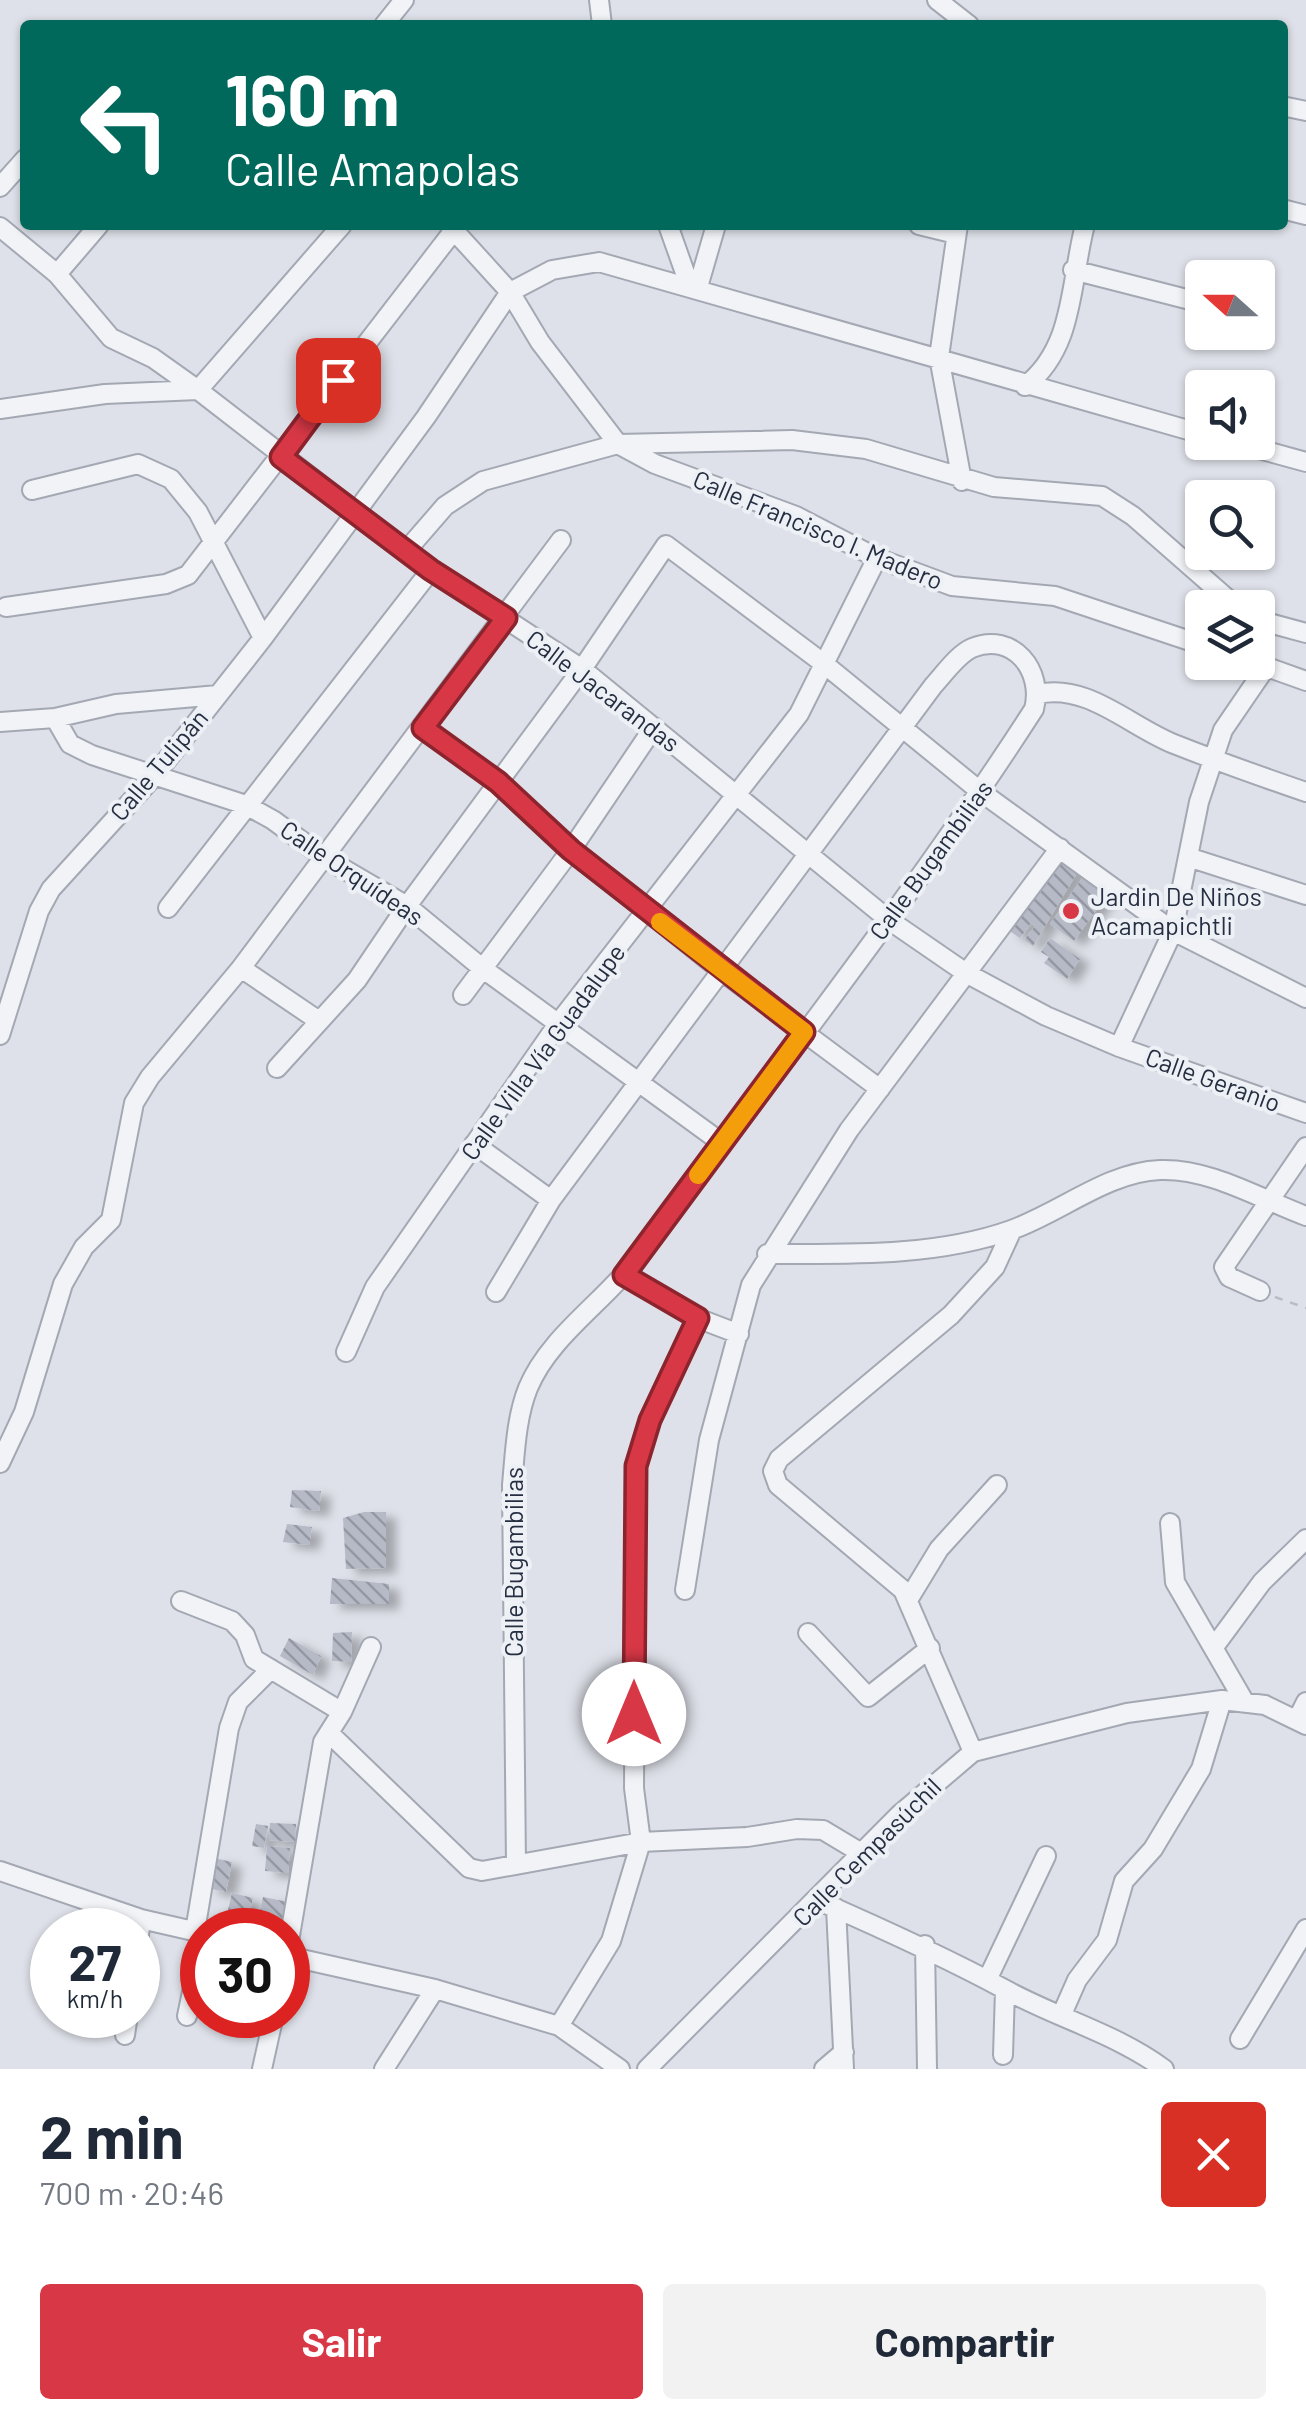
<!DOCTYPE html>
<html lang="es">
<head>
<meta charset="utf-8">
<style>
	:root { --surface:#fff; --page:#f2f2f3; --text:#1f2937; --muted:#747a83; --accent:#d83846 }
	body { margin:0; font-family:Barlow,sans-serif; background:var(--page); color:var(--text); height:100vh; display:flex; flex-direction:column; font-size:38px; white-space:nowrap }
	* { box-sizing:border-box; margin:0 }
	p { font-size:32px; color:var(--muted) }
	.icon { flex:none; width:55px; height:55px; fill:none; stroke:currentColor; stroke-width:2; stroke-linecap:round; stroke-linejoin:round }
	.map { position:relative; height:2069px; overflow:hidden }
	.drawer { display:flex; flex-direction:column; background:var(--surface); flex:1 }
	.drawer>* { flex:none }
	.top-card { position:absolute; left:20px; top:20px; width:1268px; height:210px; border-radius:10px; box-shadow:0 2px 8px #0004; background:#00695c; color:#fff; overflow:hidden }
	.needle { width:65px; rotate:291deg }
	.controls { position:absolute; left:1185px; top:260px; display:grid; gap:20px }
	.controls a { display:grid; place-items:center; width:90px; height:90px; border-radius:10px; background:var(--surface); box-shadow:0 2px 8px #0004; font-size:50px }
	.speed { position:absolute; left:30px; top:1908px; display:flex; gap:20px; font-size:50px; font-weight:700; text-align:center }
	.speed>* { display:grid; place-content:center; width:130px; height:130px; border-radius:50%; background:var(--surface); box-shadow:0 2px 8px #0004; line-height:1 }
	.speed small { font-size:25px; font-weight:400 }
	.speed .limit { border:15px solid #d22; background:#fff; color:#111 }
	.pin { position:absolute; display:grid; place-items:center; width:85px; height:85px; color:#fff; margin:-42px; border-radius:20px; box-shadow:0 5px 15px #0006 }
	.me { position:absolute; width:110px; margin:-55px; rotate:0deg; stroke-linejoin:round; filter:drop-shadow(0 0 8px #0008) }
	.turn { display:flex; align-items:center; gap:35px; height:210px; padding:0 40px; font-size:45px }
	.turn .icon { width:130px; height:130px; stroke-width:2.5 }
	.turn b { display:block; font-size:70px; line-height:85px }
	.round { display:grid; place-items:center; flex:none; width:105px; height:105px; border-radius:10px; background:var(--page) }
	.head { display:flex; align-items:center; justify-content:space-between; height:170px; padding:0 40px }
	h1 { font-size:60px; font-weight:700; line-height:75px }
	.primary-button { display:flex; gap:20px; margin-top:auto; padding:20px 40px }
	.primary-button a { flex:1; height:115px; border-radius:10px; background:var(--accent); color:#fff; font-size:40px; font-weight:700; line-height:115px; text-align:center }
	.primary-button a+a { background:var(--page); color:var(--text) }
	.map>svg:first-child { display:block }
	.building { fill:url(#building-back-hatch); filter:url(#shadow) }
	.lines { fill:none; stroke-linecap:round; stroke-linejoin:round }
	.minor-casing { stroke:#a3a8b3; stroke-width:22 }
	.path { stroke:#b8bcc4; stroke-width:2.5; stroke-dasharray:8 8; stroke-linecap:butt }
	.minor { stroke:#f1f3f7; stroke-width:18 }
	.route-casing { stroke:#8c242e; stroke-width:25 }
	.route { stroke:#d83846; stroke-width:18 }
	.slow { stroke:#f59e0b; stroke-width:18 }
	.poi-dot { fill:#d83846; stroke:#edf1f6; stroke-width:4 }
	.labels { text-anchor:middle; stroke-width:8; stroke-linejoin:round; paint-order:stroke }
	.street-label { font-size:25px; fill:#262e41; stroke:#edf1f6 }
	.poi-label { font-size:25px; fill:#262e41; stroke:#edf1f6; text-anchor:start }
</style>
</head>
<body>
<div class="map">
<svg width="1306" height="2069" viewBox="0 0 1306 2069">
	<defs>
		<pattern id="building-back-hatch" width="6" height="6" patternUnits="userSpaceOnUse" patternTransform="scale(2.5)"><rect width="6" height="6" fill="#b5bac6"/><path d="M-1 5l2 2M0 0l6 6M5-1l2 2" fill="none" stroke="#9398a2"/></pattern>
		<filter id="shadow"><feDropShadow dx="10" dy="5.5" stdDeviation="5" flood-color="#0004"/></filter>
	</defs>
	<rect width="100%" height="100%" fill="#dee1e9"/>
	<path class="building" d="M1061 857 1079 870 1033 946 1024 940 1035 926 1031 923 1020 938 1008 930Z
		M1086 873 1110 891 1074 941 1050 924Z
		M1050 938 1080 959 1067 979 1044 963 1049 957 1041 952Z
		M292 1490 321 1491 319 1511 290 1507Z
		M364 1512H386V1568L346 1569 343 1518Z
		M287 1524 312 1527 309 1545 283 1542Z
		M332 1578 389 1584V1604H330Z
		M352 1632 351 1662 332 1661 333 1633Z
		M289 1638 321 1656 313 1675 280 1656Z
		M270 1823 296 1824 295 1842 269 1840Z
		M256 1824 268 1826 264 1848 252 1846Z
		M267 1846 290 1848 288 1873 265 1871Z
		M214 1858 232 1862 226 1892 208 1888Z
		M232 1893 253 1898 248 1919 227 1914Z
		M263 1897 288 1902 283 1924 258 1919Z"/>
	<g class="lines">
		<defs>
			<path id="minor" d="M599 0 602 25
				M937 0 969 25
				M384 25 404 0
				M1282 106 1306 111
				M0 187 25 159
				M1282 209 1306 215
				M449 225 510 292 540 342 618 444 655 464 796 516 877 558 952 586 1055 596 1202 645
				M668 225 689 284
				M919 225 956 234
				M958 225 939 357 962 481
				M0 227 57 274 111 338 153 358 198 390 431 570 582 669 889 920 966 973 1046 1016 1119 1047 1306 1113
				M1073 270 1202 303
				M57 274 99 225
				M698 287 716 225
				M1025 386C1075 348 1070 281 1085 225
				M0 409 105 394 198 390 342 225
				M1233 442 1306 462
				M32 490 138 464 171 479 198 512 263 638
				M406 551 445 506 483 481 618 444 792 440 866 449 994 487 1102 496 1133 516 1238 608
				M6 607 166 584 188 575 458 225
				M1258 620 1306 633
				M1253 662 1306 681
				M1038 694C1088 683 1129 726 1174 744 1217 761 1262 777 1306 792
				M55 718 116 704 218 695
				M0 722 55 718 70 744 92 755 246 805 273 820 325 858 407 906 482 968 722 1143
				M423 728 498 782 571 850 723 972 880 1089
				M1188 857 1306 895
				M168 908 431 570
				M241 968 319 1021
				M463 995 571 850 654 727
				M0 1035 39 911 51 889 155 775 263 638 426 417 510 292 552 270 599 262 1202 434
				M1119 1047 1173 931 1199 802 1223 730 1266 667
				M277 1068 357 980 407 906 582 669 666 545 823 663 981 792 1173 931 1306 998
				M474 1144 551 1200
				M767 1254C847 1254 935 1257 1011 1230 1060 1213 1107 1172 1160 1170 1210 1168 1260 1199 1306 1216
				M624 1275 697 1318 739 1334
				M1260 1291 1229 1277 1224 1267 1306 1147
				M496 1292 551 1200 933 686C944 674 958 654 972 648 1013 631 1044 671 1034 709 913 897 772 1074 640 1255 607 1300 550 1335 528 1388 516 1418 515 1453 512 1485L516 1865
				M346 1352 375 1287 560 1021 799 714 877 558
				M0 1463 24 1412 63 1284 84 1247 111 1220 134 1103 150 1077 241 968 561 540
				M1170 1523 1175 1582 1244 1701
				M685 1590 709 1440 751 1285 849 1130 1060 848
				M908 1600 939 1549 997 1485
				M181 1601 232 1621 245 1635 254 1659 342 1712
				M808 1633 868 1697 930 1648
				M1214 1647 1262 1582 1306 1539
				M1297 1720 1306 1702
				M329 1733 469 1868 482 1871 641 1842 747 1837 797 1829 823 1830 863 1854
				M973 1752 903 1590 778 1485 773 1471 779 1459 951 1315 995 1267 1012 1230
				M0 1871 141 1919 202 1933
				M819 1901C883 1929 945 1957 1006 1990 1059 2019 1115 2033 1164 2069
				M836 1908 844 2069
				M195 1931 229 1728 238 1702 271 1669
				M138 1943 141 1919
				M925 1945 927 2069
				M288 1947 323 1742 342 1712 371 1647
				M288 1956 435 1989 559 2026 620 2069
				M988 1978 1046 1856
				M1062 2014 1077 1980 1107 1940 1124 1881 1153 1849 1201 1769 1222 1700
				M187 2016 202 1944
				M559 2026 611 1941 641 1842 634 1788 636 1466 650 1420 697 1318
				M125 2035 128 2015
				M1240 2039 1306 1929
				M1003 2055 1005 1990
				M262 2069 274 2015
				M384 2069 435 1989
				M647 2069 899 1815 973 1752 1127 1713 1222 1700 1265 1705 1306 1725
				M824 2069 844 2052"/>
		</defs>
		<use href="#minor" class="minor-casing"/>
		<path class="path" d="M1193 346 1198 323
			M1275 1297 1306 1308"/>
		<use href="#minor" class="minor"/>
	</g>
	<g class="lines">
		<defs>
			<path id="route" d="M338 380 281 457 431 570 506 618 423 728 498 782 571 850 804 1032 624 1275 698 1318 650 1420 636 1466 634 1714"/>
		</defs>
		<use href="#route" class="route-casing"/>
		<use href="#route" class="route"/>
		<path class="slow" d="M660 922 804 1032 698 1175"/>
	</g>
	<circle class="poi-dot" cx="1071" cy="911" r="10"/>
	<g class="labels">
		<g class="street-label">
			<text transform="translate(818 530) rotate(23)" y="9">Calle Francisco I. Madero</text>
			<text transform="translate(603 691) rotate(37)" y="9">Calle Jacarandas</text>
			<text transform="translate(159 765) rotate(-50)" y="9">Calle Tulipán</text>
			<text transform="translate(931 860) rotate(-54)" y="9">Calle Bugambilias</text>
			<text transform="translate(352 873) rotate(34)" y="9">Calle Orquídeas</text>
			<text transform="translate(543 1052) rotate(-54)" y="9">Calle Villa Vía Guadalupe</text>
			<text transform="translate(1213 1080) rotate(20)" y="9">Calle Geranio</text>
			<text transform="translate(514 1562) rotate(-90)" y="9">Calle Bugambilias</text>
			<text transform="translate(867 1852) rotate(-45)" y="9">Calle Cempasúchil</text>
		</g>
		<g class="poi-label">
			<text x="1091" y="906">Jardin De Niños<tspan x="1091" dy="29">Acamapichtli</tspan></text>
		</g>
	</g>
</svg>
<div class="controls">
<a><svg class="needle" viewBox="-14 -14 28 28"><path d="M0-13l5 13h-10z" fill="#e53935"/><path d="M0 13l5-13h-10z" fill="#747a83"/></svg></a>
<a><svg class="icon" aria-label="sound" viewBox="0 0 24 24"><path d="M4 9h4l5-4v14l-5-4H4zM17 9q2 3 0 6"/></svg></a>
<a><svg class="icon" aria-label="search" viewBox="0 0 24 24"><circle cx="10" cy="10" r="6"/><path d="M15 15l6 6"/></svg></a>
<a><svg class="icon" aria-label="layers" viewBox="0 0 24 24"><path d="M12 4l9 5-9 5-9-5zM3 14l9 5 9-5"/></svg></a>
</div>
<div class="speed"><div>27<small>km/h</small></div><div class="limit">30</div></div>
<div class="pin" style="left:338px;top:380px;background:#d93025"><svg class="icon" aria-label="arrive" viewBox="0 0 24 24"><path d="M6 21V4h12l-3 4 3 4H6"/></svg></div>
<svg class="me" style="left:634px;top:1714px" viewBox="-20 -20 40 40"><circle r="19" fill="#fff"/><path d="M0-13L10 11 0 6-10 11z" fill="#d83846"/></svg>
<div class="top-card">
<div class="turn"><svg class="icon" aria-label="left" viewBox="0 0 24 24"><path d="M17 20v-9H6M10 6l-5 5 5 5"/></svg><div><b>160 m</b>Calle Amapolas</div></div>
</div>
</div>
<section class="drawer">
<div class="head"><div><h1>2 min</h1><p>700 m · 20:46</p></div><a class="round" style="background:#d93025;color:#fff"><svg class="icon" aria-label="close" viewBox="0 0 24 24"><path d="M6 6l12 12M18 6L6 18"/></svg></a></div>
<div class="primary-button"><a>Salir</a><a>Compartir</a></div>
</section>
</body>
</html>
